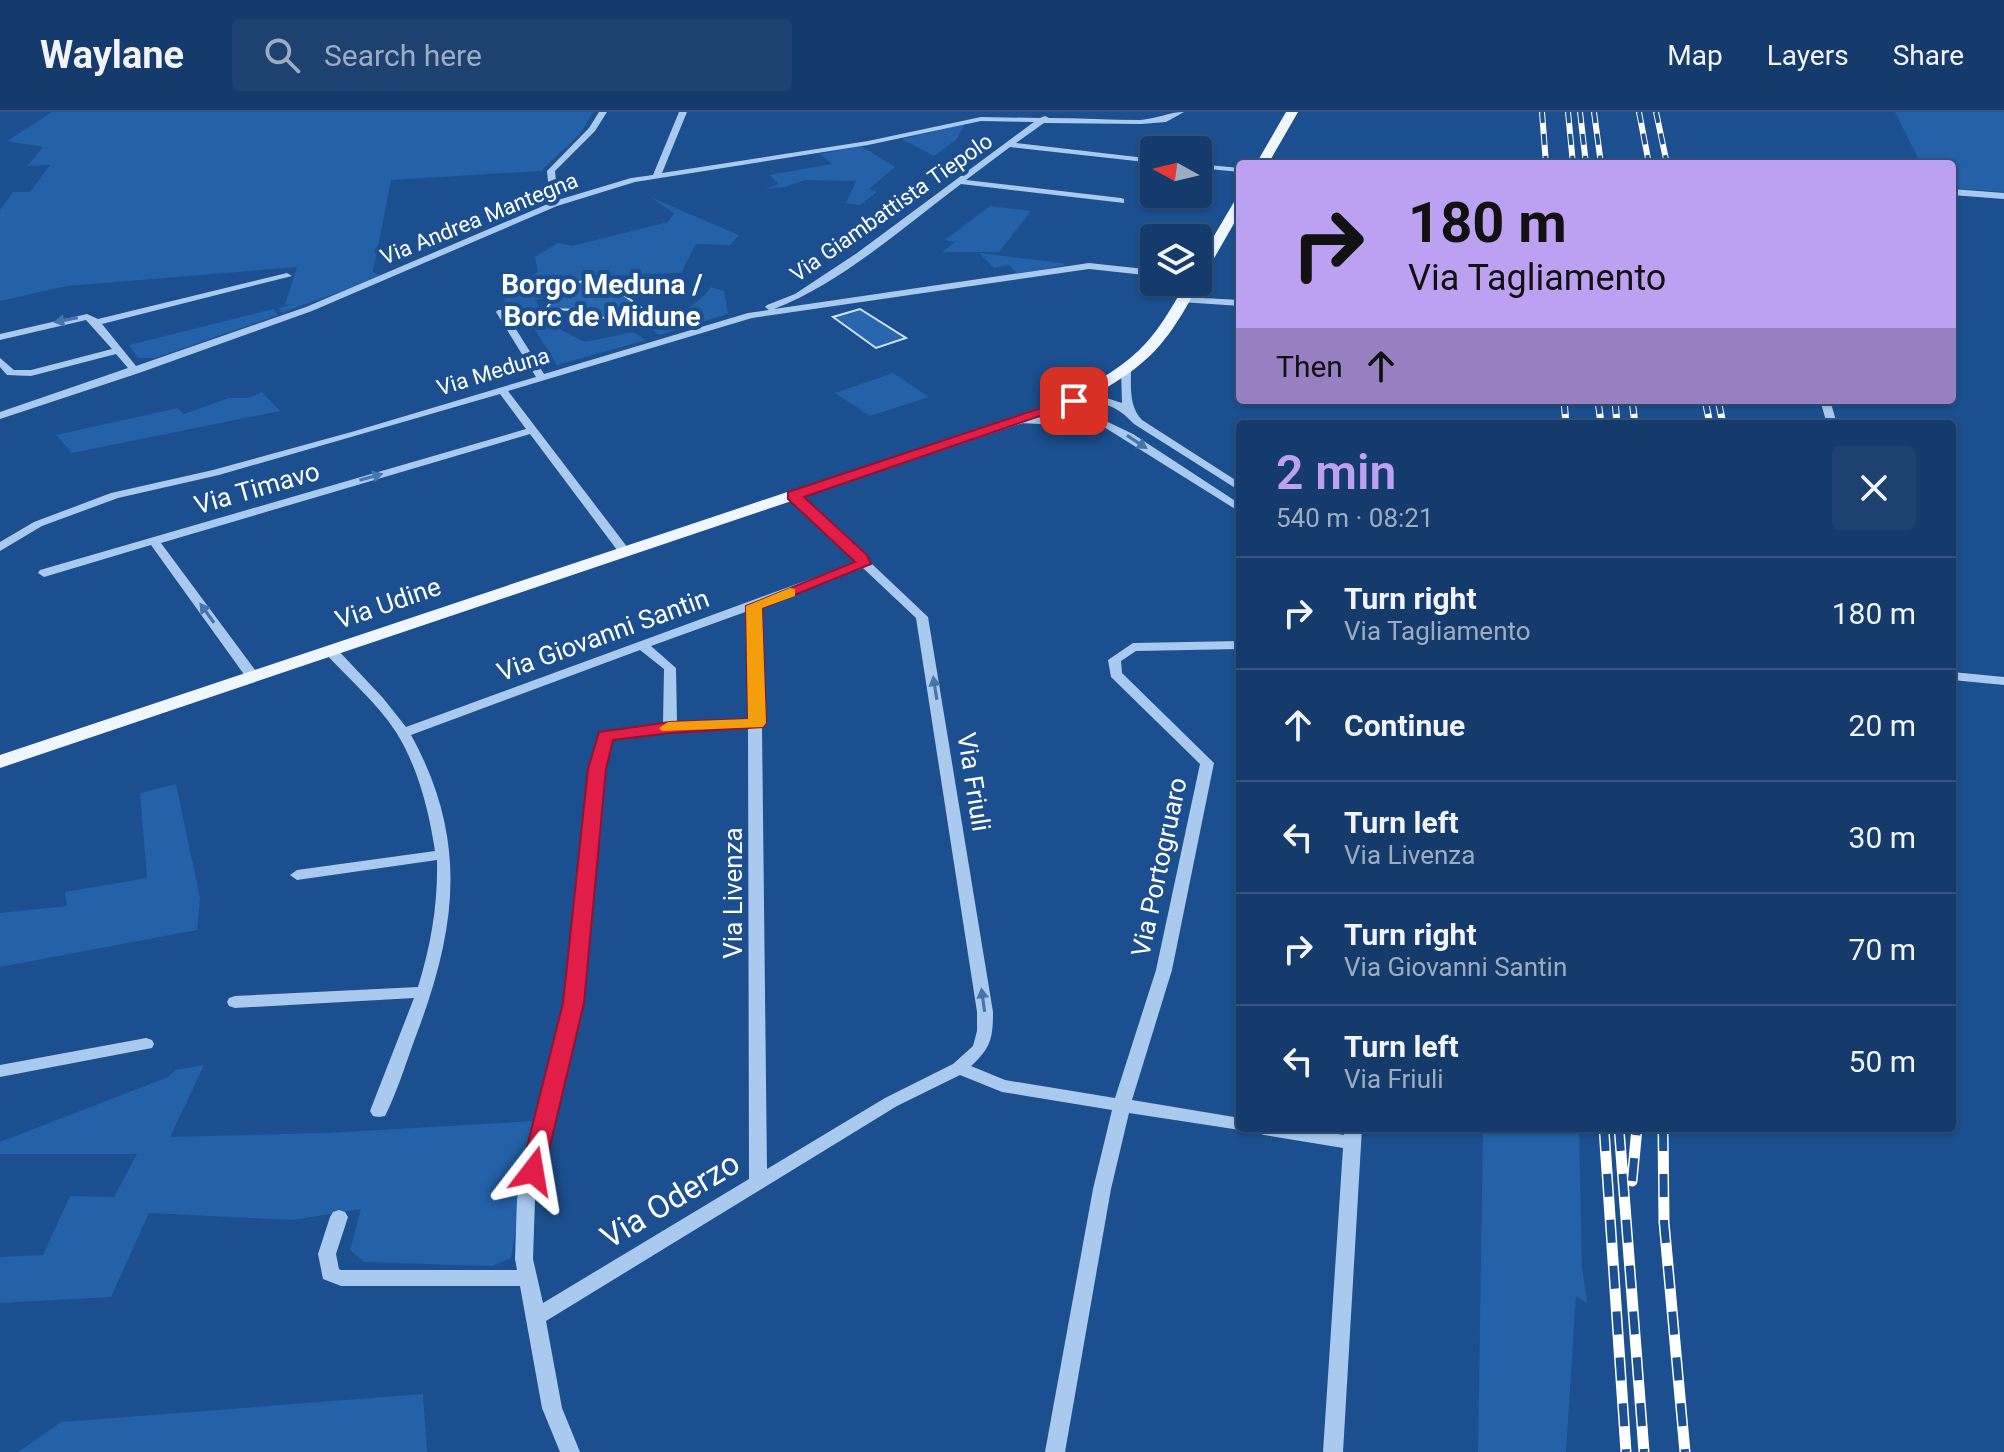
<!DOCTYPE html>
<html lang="en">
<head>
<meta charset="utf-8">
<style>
	:root { --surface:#143b6b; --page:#1d4271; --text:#f1f3f6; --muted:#9dadc1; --line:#33557e; --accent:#bca0f2 }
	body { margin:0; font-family:Roboto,sans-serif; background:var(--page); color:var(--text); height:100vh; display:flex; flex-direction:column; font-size:30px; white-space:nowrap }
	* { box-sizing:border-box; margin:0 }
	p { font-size:26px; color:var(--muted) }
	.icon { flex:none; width:44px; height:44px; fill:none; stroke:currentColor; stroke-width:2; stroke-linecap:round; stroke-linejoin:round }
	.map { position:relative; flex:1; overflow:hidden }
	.drawer { position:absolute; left:1236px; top:308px; width:720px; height:712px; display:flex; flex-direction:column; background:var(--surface); border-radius:8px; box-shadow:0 2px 6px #0004,0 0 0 2px var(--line) }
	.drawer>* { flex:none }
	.hud { position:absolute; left:1236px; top:48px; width:720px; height:244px; border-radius:8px; box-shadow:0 2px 6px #0004,0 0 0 2px var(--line); background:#bca0f2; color:#111; overflow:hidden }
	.needle { width:52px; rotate:278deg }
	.controls { position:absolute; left:1140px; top:24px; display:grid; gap:16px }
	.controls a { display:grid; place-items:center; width:72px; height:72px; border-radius:8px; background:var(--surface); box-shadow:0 2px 6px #0004,0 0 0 2px var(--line); font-size:40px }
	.pin { position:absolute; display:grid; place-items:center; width:68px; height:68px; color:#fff; margin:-34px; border-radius:16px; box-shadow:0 4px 12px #0006 }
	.me { position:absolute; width:88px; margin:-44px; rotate:14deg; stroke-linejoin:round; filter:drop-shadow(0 0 6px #0008) }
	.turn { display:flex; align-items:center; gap:28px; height:168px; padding:0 40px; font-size:36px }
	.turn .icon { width:104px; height:104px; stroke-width:2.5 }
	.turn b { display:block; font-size:56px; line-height:68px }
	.then { display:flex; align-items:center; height:76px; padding:0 40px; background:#0003; gap:16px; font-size:30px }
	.round { display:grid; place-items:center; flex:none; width:84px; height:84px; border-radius:8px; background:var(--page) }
	.overview { display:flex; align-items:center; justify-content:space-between; height:136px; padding:0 40px }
	h1 { font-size:48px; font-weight:600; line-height:60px; color:var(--accent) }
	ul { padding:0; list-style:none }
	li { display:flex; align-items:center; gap:24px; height:112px; padding:0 40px; border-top:2px solid var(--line) }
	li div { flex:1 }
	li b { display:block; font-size:30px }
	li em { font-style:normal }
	header { display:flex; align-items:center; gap:48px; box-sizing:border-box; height:112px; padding:0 40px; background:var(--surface); border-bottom:2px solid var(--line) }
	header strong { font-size:38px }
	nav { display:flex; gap:44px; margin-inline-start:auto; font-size:28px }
	.search { width:560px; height:72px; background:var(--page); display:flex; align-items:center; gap:20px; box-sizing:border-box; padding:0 28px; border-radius:8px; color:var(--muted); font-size:30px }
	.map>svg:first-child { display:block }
	.green { fill:#2461a8 }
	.building { fill:#2a66ad; stroke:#cfe3fa; stroke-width:2 }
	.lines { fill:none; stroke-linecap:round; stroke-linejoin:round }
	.minor { fill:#a9c9ee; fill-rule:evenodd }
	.major { fill:#f0f6ff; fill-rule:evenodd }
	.rail-far2-casing { stroke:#fff; stroke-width:6 }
	.rail-far1-casing { stroke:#fff; stroke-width:7 }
	.rail-casing { stroke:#fff; stroke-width:11 }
	.rail-far2 { stroke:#1b4f8f; stroke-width:4; stroke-dasharray:11; stroke-linecap:butt }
	.rail-far1 { stroke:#1b4f8f; stroke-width:5; stroke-dasharray:14; stroke-linecap:butt }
	.rail { stroke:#1b4f8f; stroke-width:8; stroke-dasharray:23; stroke-linecap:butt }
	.oneway { fill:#4674ac }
	.route { fill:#e11d48; stroke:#92132f; stroke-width:2 }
	.slow { fill:#f59e0b }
	.labels { text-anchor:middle; stroke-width:8; stroke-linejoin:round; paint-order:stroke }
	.far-street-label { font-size:22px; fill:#fff; stroke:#1b4f8f }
	.street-label { font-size:26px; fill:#fff; stroke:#1b4f8f }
	.far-district-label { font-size:28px; font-weight:bold; fill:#fff; stroke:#1b4f8f }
	.near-street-label { font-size:32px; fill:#fff; stroke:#1b4f8f }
</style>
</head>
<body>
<header>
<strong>Waylane</strong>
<div class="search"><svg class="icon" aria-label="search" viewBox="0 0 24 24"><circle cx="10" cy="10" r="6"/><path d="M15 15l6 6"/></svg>Search here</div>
<nav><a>Map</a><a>Layers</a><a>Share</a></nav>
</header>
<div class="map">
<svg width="2004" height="1340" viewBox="0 0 2004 1340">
	<rect width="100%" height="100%" fill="#1b4f8f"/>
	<path class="green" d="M52 0H593L580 22 541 59 391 68 373 160 380 163C347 180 312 188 282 201L278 196 294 192 285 193 297 155 67 174 0 189V98L13 80H30L50 53 27 54 43 35 7 29Z
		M1895 0H2004V80L1952 76V52H1921Z
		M965 12 956 28 934 44 902 27Z
		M861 34 895 55 869 77 877 80 860 93 846 91 856 69 805 68 784 75 765 77 779 72 769 63 832 52 820 42Z
		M650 85 739 123 730 133 696 132 681 161 604 164 563 174 559 179 562 182 535 188 545 204 526 208 517 193 503 194 506 183 526 172 522 170 538 160 535 145 558 131 572 134 668 110 674 101Z
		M990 94 1031 99 999 140H942L955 130 945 128Z
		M979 141 1062 151 1066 153 1018 162 1009 153 994 156Z
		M711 175 724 179 728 202 660 223 646 214C671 205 695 197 711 175Z
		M273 197 278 203 155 246H138L129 233Z
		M546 210 585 230 633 220 646 228 557 253 532 213Z
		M893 261 929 285 870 304 835 281Z
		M262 280 280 299 72 341 56 323 178 296 184 302 229 286H249Z
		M176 672 200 786 197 818 0 855V801L67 794 65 780 147 766 140 681Z
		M204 953 170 1025 328 1021 534 1009 511 1146 492 1154 364 1150 350 1138 361 1097 293 1108 149 1101 111 1185 0 1191V1145L43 1143 70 1084 114 1085 137 1042H0V1030L168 965 176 958Z
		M1483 1016H1579L1582 1155 1587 1191 1576 1184 1566 1340H1478Z
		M423 1282 427 1340H18L61 1310Z"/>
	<path class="building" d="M604 164 614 170 634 171 625 184 642 196 608 206 590 205 580 198 546 197 563 174Z
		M860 197 906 226 876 236 833 205Z"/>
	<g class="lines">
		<path class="minor" d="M599 0H607L595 19 555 59 558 88 631 66 653 63 679 0H687L662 61 868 29 981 5 1040 6 1045 4 1049 6C1079 6 1110 8 1140 8 1156 7 1169 0 1184 0L1166 10 1141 12 1044 11 1016 31 1154 47V51L1010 35 966 68 1121 86 1124 87V91L961 72C902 116 843 170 774 197L1089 151 1154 158V164L1089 157 752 206 508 279 628 436V442H620L530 322 161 431 258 562 260 565 258 568H248L151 433 44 465 38 461 40 458 526 317 500 282 219 363 118 386 42 414 0 439V430L34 410 111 381 213 358 355 319 536 265 496 200 498 198H504L544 262 748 201 769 198 765 195 767 193 795 182 857 141 1034 10 981 9 868 33 635 70 557 94 312 199 139 261 0 307V300L128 256 116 242 31 264 7 263 0 255V246L14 258H31L112 237 86 208 0 228V222L87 202 98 207 287 161 292 164 102 212 136 254 306 195 550 91 547 59 589 16Z
			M1198 52 1240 56V60L1198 56Z
			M1952 77 2004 81V87L1952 83Z
			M1184 185 1240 188V194L1181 190 1179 188Z
			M1126 255 1131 258C1131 276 1129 294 1142 308L1240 371V379L1134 312C1115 292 1105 291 1078 288L1089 301 1133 322 1240 392V400L1104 315 1097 312 1092 314 1017 311 1012 308 1017 305 1086 308 1077 302 1069 289 1080 282 1097 283 1122 291 1121 258Z
			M1820 288H1830L1837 312H1827Z
			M793 380 797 381 928 505 993 900C993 926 991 936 971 954L1005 968 1115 986 1156 858 1200 652 1111 565 1108 548 1133 531 1240 529V537L1136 539 1121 549 1122 561 1214 651 1172 858 1132 988 1240 1006V1016H1246L1240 1018 1129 1001 1111 1077 1065 1340H1045L1093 1077 1112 998 1002 980 960 963 897 994 546 1209 562 1296 580 1340H560L542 1296 520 1174H341L323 1167 318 1142 330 1105 333 1100 339 1098 345 1100 348 1105 336 1142 339 1157 341 1158H517L515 1147 517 1087 566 891 593 639 601 621 663 612 664 557 640 538 411 623C470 730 456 820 414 929 405 954 397 980 385 1004L379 1005 373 1004 370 999 414 886 235 896 229 894 227 890 229 886 235 884 418 875C431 833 438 792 437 748L297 768 290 763 297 758 435 739C429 699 418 655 396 620 377 591 349 567 325 541L324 538 325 535H335L383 586 406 615 857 450 789 385 787 383ZM863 456 916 506 977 900V919L973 934 953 952 885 986 767 1057 762 614 764 611 762 608 760 494ZM748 499V607L677 611 676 556 651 534ZM748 615 749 1067 543 1191 533 1147 535 1087 582 891 607 639 611 627 670 619Z
			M1952 560 2004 565V573L1952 568Z
			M146 926 152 928 154 932 152 936 0 965V953Z
			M1255 1016H1303L1344 1023V1016H1362L1343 1340H1323L1343 1036 1264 1023 1258 1021Z"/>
		<path class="major" d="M1286 0H1298L1268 52H1256Z
			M1240 86V101L1205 162 1198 166V151L1234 90Z
			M1198 168 1200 170C1163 240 1147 253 1079 292L0 656V643L1069 286C1134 248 1150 237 1186 170Z"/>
		<defs>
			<path id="rail-far2" d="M1542 0 1546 52
				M1568 0 1573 52
				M1580 0 1586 52
				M1594 0 1601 52
				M1639 0 1649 52
				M1656 0 1667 52"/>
			<path id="rail-far1" d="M1564 288 1566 312
				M1598 288 1601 312
				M1615 288 1617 312
				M1632 288 1635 312
				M1705 288 1710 312
				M1718 288 1723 312"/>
			<path id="rail" d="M1604 1016 1626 1340
				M1619 1016 1644 1340
				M1663 1016 1664 1110 1685 1340
				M1632 1069 1637 1016"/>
		</defs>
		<use href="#rail-far2" class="rail-far2-casing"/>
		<use href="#rail-far1" class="rail-far1-casing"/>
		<use href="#rail" class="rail-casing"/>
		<use href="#rail-far2" class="rail-far2"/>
		<use href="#rail-far1" class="rail-far1"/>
		<use href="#rail" class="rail"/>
	</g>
	<defs><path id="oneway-solid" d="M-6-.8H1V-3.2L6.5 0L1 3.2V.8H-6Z" transform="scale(2)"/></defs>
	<g class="oneway">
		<use href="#oneway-solid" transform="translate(66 208) rotate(169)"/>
		<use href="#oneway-solid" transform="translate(1137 330) rotate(33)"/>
		<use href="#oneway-solid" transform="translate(371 365) rotate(-16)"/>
		<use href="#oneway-solid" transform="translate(207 501) rotate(-126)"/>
		<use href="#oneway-solid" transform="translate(935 576) rotate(-99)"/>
		<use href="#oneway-solid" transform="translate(983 888) rotate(-98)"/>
	</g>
	<path class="route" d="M1074 285 1080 289 1078 291 804 385 867 443 871 452 762 496 766 611 763 615 670 621 613 628 606 657 584 891 544 1059 541 1065 533 1068 524 1065 521 1059 563 891 588 657 599 620 670 610 748 607 746 494 855 450 788 387V380Z"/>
	<path class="slow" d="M790 476 795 477V484L762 496 766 611 763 615 662 619 659 616 668 610 748 607 746 494Z"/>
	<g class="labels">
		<g class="far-street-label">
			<text transform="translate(891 95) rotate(-35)" y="8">Via Giambattista Tiepolo</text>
			<text transform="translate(479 106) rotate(-22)" y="8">Via Andrea Mantegna</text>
			<text transform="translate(493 259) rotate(-17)" y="8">Via Meduna</text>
		</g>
		<g class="street-label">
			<text transform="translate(257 376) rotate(-16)" y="9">Via Timavo</text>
			<text transform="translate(388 491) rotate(-19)" y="9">Via Udine</text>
			<text transform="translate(603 523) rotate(-20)" y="9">Via Giovanni Santin</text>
			<text transform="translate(974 670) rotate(81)" y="9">Via Friuli</text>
			<text transform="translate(1159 755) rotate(-78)" y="9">Via Portogruaro</text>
			<text transform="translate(733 781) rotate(-90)" y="9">Via Livenza</text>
		</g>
		<g class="far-district-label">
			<text x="602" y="182">Borgo Meduna /<tspan x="602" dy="32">Borc de Midune</tspan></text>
		</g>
		<g class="near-street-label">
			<text transform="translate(670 1088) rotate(-31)" y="11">Via Oderzo</text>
		</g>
	</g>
</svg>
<div class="controls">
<a><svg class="needle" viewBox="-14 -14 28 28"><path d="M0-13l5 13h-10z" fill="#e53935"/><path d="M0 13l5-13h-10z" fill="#9dadc1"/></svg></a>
<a><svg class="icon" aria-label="layers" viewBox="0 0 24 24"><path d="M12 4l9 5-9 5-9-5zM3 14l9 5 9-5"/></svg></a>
</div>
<div class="pin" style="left:1074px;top:289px;background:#d93025"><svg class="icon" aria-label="arrive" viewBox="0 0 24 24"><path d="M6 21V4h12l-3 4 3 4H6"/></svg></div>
<svg class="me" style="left:533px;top:1059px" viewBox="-20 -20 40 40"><path d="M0-17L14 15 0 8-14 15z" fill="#e11d48" stroke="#fff" stroke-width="4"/></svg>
<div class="hud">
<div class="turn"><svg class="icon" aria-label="right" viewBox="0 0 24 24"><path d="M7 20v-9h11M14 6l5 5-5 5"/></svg><div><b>180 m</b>Via Tagliamento</div></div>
<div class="then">Then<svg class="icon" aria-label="ahead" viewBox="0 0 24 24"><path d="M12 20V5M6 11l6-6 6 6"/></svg></div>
</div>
<section class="drawer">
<div class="overview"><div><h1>2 min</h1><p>540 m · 08:21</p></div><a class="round"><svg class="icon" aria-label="close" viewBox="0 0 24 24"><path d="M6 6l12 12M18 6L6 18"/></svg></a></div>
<ul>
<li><svg class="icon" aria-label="right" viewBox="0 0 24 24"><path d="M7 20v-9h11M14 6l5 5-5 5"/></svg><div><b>Turn right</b><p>Via Tagliamento</p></div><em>180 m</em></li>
<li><svg class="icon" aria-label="ahead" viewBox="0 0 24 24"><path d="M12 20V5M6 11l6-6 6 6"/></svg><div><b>Continue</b></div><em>20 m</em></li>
<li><svg class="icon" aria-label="left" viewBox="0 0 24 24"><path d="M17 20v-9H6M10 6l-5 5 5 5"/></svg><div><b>Turn left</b><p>Via Livenza</p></div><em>30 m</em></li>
<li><svg class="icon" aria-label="right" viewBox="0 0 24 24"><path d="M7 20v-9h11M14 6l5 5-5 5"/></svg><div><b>Turn right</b><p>Via Giovanni Santin</p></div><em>70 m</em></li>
<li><svg class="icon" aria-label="left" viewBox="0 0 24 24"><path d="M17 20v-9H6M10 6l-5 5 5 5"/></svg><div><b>Turn left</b><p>Via Friuli</p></div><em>50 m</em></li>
</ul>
</section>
</div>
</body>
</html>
